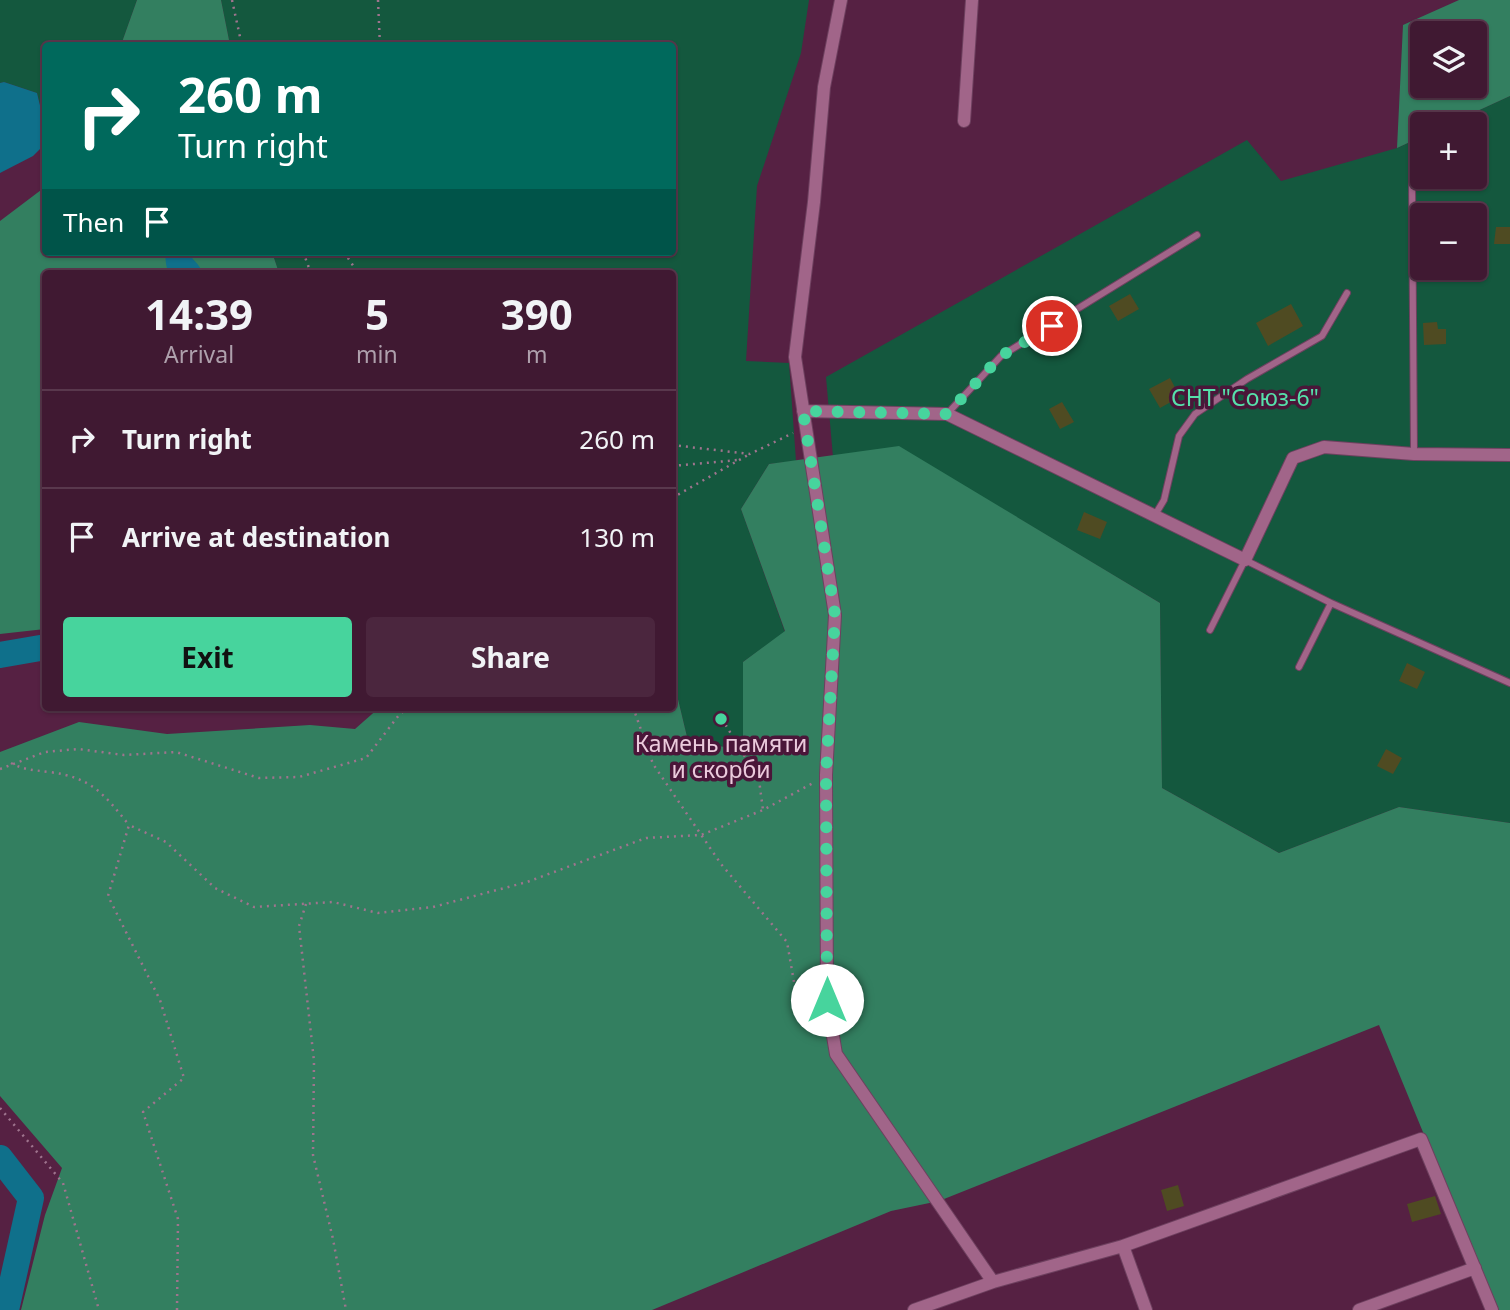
<!DOCTYPE html>
<html lang="en">
<head>
<meta charset="utf-8">
<style>
	:root { --surface:#401932; --page:#4b263e; --text:#f1f3f6; --muted:#aea0ac; --line:#59384d; --accent:#47d49d }
	body { margin:0; font-family:"Noto Sans",sans-serif; background:var(--page); color:var(--text); height:100vh; display:flex; flex-direction:column; font-size:26px; white-space:nowrap }
	* { box-sizing:border-box; margin:0 }
	p { font-size:23px; color:var(--muted) }
	.icon { flex:none; width:38px; height:38px; fill:none; stroke:currentColor; stroke-width:2; stroke-linecap:round; stroke-linejoin:round }
	.map { position:relative; flex:1; overflow:hidden }
	.details { position:absolute; left:42px; top:270px; width:634px; height:441px; display:flex; flex-direction:column; background:var(--surface); border-radius:7px; box-shadow:0 2px 5px #0004,0 0 0 2px var(--line) }
	.details>* { flex:none }
	.top-card { position:absolute; left:42px; top:42px; width:634px; height:214px; border-radius:7px; box-shadow:0 2px 5px #0004,0 0 0 2px var(--line); background:#00695c; color:#fff; overflow:hidden }
	.buttons { position:absolute; left:1410px; top:21px; display:grid; gap:14px }
	.buttons a { display:grid; place-items:center; width:77px; height:77px; border-radius:7px; background:var(--surface); box-shadow:0 2px 5px #0004,0 0 0 2px var(--line); font-size:35px }
	.pin { position:absolute; display:grid; place-items:center; width:60px; height:60px; color:#fff; margin:-30px; border:4px solid #fff; border-radius:50%; box-shadow:0 2px 7px #0007 }
	.me { position:absolute; width:77px; margin:-38px; rotate:0deg; stroke-linejoin:round; filter:drop-shadow(0 0 5px #0008) }
	.turn { display:flex; align-items:center; gap:24px; height:147px; padding:0 21px; font-size:32px }
	.turn .icon { width:91px; height:91px; stroke-width:2.5 }
	.turn b { display:block; font-size:49px; line-height:60px }
	.then { display:flex; align-items:center; height:66px; padding:0 21px; background:#0003; gap:14px; font-size:26px }
	.eta { display:flex; justify-content:space-evenly; align-items:center; height:119px; text-align:center }
	.eta b { font-size:42px; font-weight:700; line-height:49px }
	.primary-button { display:flex; gap:14px; margin-top:auto; padding:14px 21px }
	.primary-button a { flex:1; height:80px; border-radius:7px; background:var(--accent); color:#111; font-size:28px; font-weight:700; line-height:80px; text-align:center }
	.primary-button a+a { background:var(--page); color:var(--text) }
	ul { padding:0; list-style:none }
	li { display:flex; align-items:center; gap:21px; height:98px; padding:0 21px; border-top:2px solid var(--line) }
	li div { flex:1 }
	li b { display:block; font-size:26px }
	li em { font-style:normal }
	.map>svg:first-child { display:block }
	.green { fill:#14583e; fill-rule:evenodd }
	.forest { fill:#337f60; fill-rule:evenodd }
	.water { fill:#0f708b }
	.lines { fill:none; stroke-linecap:round; stroke-linejoin:round }
	.river { stroke:#0f708b; stroke-width:26 }
	.building { fill:#4f4b22 }
	.lane-casing { stroke:#6e405f; stroke-width:8 }
	.street-casing { stroke:#6e405f; stroke-width:14 }
	.path { stroke:#9f748e; stroke-width:2.5; stroke-dasharray:2 5; stroke-linecap:butt }
	.lane { stroke:#a16589; stroke-width:6 }
	.street { stroke:#a16589; stroke-width:12 }
	.route { stroke:#47d49d; stroke-width:12; stroke-dasharray:0 21.6 }
	.poi-dot { fill:#47d49d; stroke:#4a1639; stroke-width:2.5 }
	.labels { text-anchor:middle; stroke-width:7; stroke-linejoin:round; paint-order:stroke }
	.park-label { font-size:23px; fill:#56e1aa; stroke:#4a1639 }
	.poi-label { font-size:23px; fill:#ebcadc; stroke:#4a1639 }
</style>
</head>
<body>
<div class="map">
<svg width="1510" height="1310" viewBox="0 0 1510 1310">
	<rect width="100%" height="100%" fill="#562143"/>
	<path class="green" d="M0 0H137L121 45 46 46 45 122 37 93 4 82 0 83Z
		M221 0H809L801 53 757 186 746 361 789 363 796 461 769 464 741 509 785 632 743 662 744 750 688 741 672 674V273H279L272 252H672V46L230 45Z
		M1510 96V823L1399 807 1279 853 1162 788 1160 603 899 447 833 457 826 377 1247 140 1281 181 1397 148 1423 136V177H1475V124H1449ZM1423 215H1475V268H1423Z"/>
	<path class="forest" d="M137 0H221L230 45H121Z
		M1459 0H1510V96L1449 124H1423V136L1397 148 1403 25ZM1475 33V86H1423V33Z
		M45 187 46 252H272L279 273H46L45 629 0 634V221Z
		M899 446 1160 603 1162 788 1279 853 1399 807 1510 823V1310H1496L1379 1025 939 1201 891 1211 652 1310H21L45 1215 62 1168 0 1096V752L79 722 167 734 310 725 355 729 380 707H672V674L688 741 743 750V662L785 631 741 509 769 464Z"/>
	<path class="water" d="M4 82 37 93 45 126 46 143 33 156 0 173V83Z"/>
	<g class="lines">
		<path class="river" d="M178 252 179 263 188 273
			M0 655 46 647
			M0 1158 31 1198 6 1310"/>
	</g>
	<path class="building" d="M1496 227H1510V244H1494Z
		M1130 294 1139 309 1118 321 1109 306Z
		M1291 304 1303 326 1268 346 1256 323Z
		M1437 322 1438 329H1446V344L1424 345 1423 323Z
		M1170 378 1180 397 1160 408 1149 389Z
		M1062 402 1074 422 1060 429 1049 409Z
		M1084 512 1107 522 1100 539 1077 530Z
		M1407 663 1425 672 1417 689 1399 681Z
		M1386 749 1402 758 1393 774 1377 766Z
		M1178 1185 1184 1206 1167 1211 1161 1190Z
		M1435 1196 1441 1214 1412 1222 1407 1204Z"/>
	<g class="lines">
		<defs>
			<path id="lane" d="M1412 180 1414 454
				M947 414 1001 356 1197 235
				M1155 515 1164 500 1179 436 1195 414 1247 379 1322 336 1347 293
				M1210 630 1245 560 1331 603 1510 683
				M1299 667 1331 603"/>
			<path id="street" d="M841 0 824 87 814 202 795 357 835 615 826 775 827 1000 836 1054 993 1282
				M964 121 972 0
				M803 411 947 414 1245 560 1293 458 1324 447 1414 454 1510 455
				M1123 1246 1421 1139 1492 1310
				M914 1310 993 1282 1123 1246 1146 1310
				M1359 1310 1475 1268"/>
		</defs>
		<use href="#lane" class="lane-casing"/>
		<use href="#street" class="street-casing"/>
		<path class="path" d="M232 0 242 46
			M378 0 380 46
			M303 252 311 273
			M344 252 358 273
			M672 445 750 454 793 433
			M672 466 738 460
			M672 498 748 455
			M633 707 653 764 721 864 787 942 794 982 802 990 813 994
			M722 719 759 780 763 810
			M11 763C24 770 34 770 49 772 91 777 104 794 129 825
			M0 769 45 752 78 749 124 755 176 752 259 778 299 777 366 758 399 715 409 707
			M306 904 299 926 314 1061 313 1155 333 1239 346 1310
			M0 1108 63 1183 99 1310
			M177 1310 178 1219 143 1112 184 1078 160 1000 108 896 129 825 166 842 215 888 254 907 333 902 378 913 433 907 527 882 646 838 701 835 763 810 813 783"/>
		<use href="#lane" class="lane"/>
		<use href="#street" class="street"/>
	</g>
	<g class="lines">
		<path class="route" d="M827 1000 826 775 835 615 803 411 947 414 1001 356 1052 326"/>
	</g>
	<circle class="poi-dot" cx="721" cy="719" r="7"/>
	<g class="labels">
		<g class="park-label">
			<text x="1245" y="406">СНТ "Союз-6"</text>
		</g>
		<g class="poi-label">
			<text x="721" y="752">Камень памяти<tspan x="721" dy="26">и скорби</tspan></text>
		</g>
	</g>
</svg>
<div class="buttons">
<a><svg class="icon" aria-label="layers" viewBox="0 0 24 24"><path d="M12 4l9 5-9 5-9-5zM3 14l9 5 9-5"/></svg></a>
<a>+</a>
<a>−</a>
</div>
<div class="pin" style="left:1052px;top:326px;background:#d93025"><svg class="icon" aria-label="arrive" viewBox="0 0 24 24"><path d="M6 21V4h12l-3 4 3 4H6"/></svg></div>
<svg class="me" style="left:827px;top:1000px" viewBox="-20 -20 40 40"><circle r="19" fill="#fff"/><path d="M0-13L10 11 0 6-10 11z" fill="#47d49d"/></svg>
<div class="top-card">
<div class="turn"><svg class="icon" aria-label="right" viewBox="0 0 24 24"><path d="M7 20v-9h11M14 6l5 5-5 5"/></svg><div><b>260 m</b>Turn right</div></div>
<div class="then">Then<svg class="icon" aria-label="arrive" viewBox="0 0 24 24"><path d="M6 21V4h12l-3 4 3 4H6"/></svg></div>
</div>
<section class="details">
<div class="eta">
<div><b>14:39</b><p>Arrival</p></div>
<div><b>5</b><p>min</p></div>
<div><b>390</b><p>m</p></div>
</div>
<ul>
<li><svg class="icon" aria-label="right" viewBox="0 0 24 24"><path d="M7 20v-9h11M14 6l5 5-5 5"/></svg><div><b>Turn right</b></div><em>260 m</em></li>
<li><svg class="icon" aria-label="arrive" viewBox="0 0 24 24"><path d="M6 21V4h12l-3 4 3 4H6"/></svg><div><b>Arrive at destination</b></div><em>130 m</em></li>
</ul>
<div class="primary-button"><a>Exit</a><a>Share</a></div>
</section>
</div>
</body>
</html>
